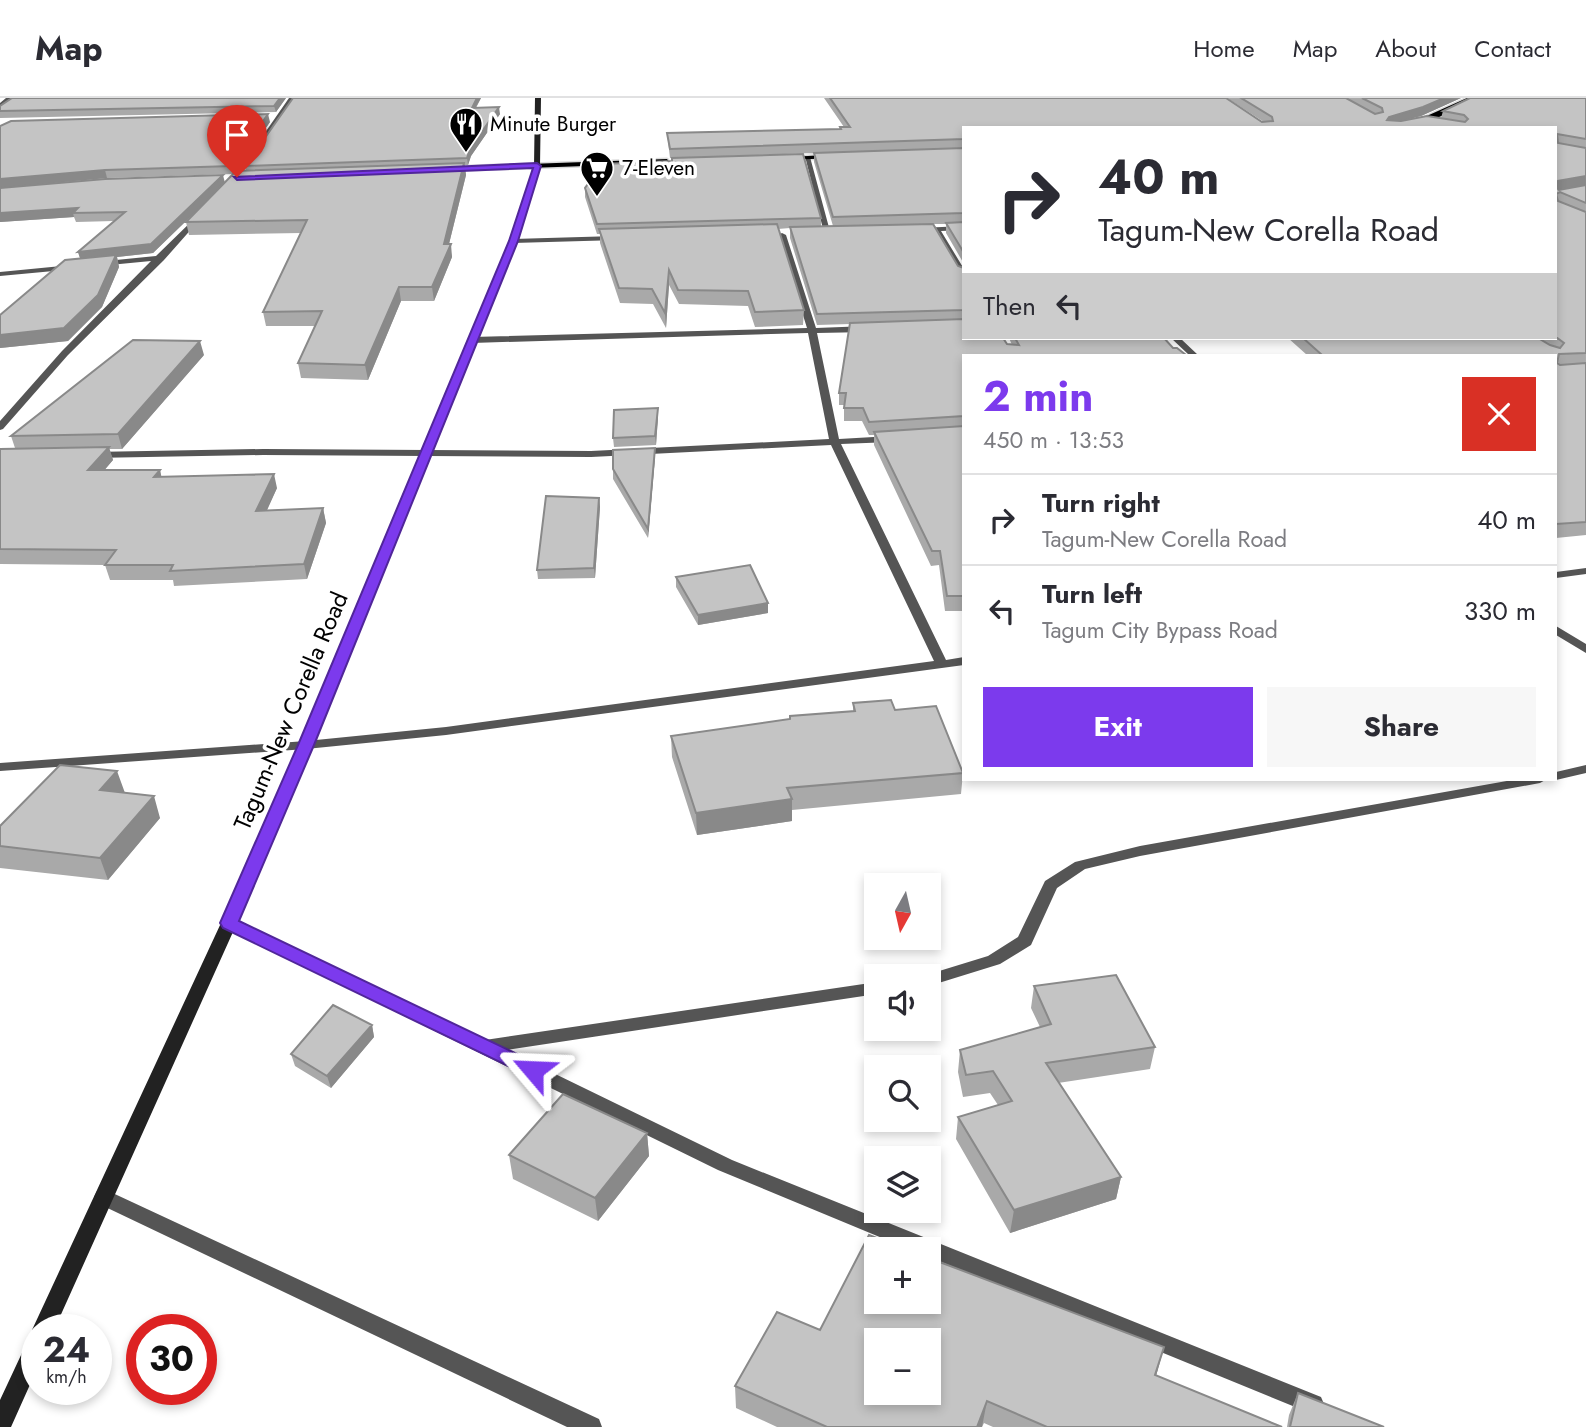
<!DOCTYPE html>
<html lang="en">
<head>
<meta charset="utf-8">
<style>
	:root { --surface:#fff; --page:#f7f7f7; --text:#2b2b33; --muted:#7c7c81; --line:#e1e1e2; --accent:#7c3aed }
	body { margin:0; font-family:Jost,sans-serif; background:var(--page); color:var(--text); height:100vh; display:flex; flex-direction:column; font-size:26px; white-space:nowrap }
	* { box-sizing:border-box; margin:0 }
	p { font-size:23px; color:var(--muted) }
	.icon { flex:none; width:38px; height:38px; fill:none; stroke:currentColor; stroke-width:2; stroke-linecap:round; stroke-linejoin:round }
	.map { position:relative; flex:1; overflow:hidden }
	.panel { position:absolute; left:962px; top:256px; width:595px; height:427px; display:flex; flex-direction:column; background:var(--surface); border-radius:0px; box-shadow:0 4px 10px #0003 }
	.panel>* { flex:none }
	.hud { position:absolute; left:962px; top:28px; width:595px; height:214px; border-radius:0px; box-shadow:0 4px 10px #0003; background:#fff; color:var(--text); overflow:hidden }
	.needle { width:46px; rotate:188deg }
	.controls { position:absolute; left:864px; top:775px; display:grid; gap:14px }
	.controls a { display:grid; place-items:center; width:77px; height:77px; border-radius:0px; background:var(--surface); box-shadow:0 4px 10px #0003; font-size:35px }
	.speed { position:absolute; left:21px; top:1216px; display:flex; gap:14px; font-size:35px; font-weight:700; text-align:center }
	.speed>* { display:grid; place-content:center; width:91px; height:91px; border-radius:50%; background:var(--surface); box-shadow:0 4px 10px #0003; line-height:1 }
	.speed small { font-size:18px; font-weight:400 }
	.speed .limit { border:10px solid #d22; background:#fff; color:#111 }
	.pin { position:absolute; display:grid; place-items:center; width:60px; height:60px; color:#fff; margin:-72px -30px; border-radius:50% 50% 50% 0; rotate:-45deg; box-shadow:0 0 7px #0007 }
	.pin .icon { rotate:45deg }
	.me { position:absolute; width:77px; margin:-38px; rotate:296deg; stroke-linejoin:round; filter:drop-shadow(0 0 5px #0008) }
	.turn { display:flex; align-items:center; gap:24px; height:147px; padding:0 21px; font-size:32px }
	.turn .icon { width:91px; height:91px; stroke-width:2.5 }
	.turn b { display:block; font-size:49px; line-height:60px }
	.then { display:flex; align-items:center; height:66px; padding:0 21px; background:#0003; gap:14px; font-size:26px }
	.round { display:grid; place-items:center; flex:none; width:74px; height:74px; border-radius:0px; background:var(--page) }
	.overview { display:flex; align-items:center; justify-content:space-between; height:119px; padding:0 21px }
	h1 { font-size:42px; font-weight:700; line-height:52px; color:var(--accent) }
	.action { display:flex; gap:14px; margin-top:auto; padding:14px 21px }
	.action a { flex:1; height:80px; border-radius:0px; background:var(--accent); color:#fff; font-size:28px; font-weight:700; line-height:80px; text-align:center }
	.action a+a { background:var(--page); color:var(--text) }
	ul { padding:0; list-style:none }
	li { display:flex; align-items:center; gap:21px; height:91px; padding:0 21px; border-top:2px solid var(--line) }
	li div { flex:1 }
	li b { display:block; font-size:26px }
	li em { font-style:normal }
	header { display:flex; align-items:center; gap:42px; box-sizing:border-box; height:98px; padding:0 35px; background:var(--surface); border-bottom:2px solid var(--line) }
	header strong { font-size:33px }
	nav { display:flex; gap:38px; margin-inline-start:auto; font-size:24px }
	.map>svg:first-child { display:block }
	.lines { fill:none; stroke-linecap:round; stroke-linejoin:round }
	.primary-casing { stroke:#dbdbdb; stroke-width:3 }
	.street { fill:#555; fill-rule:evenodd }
	.secondary { fill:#222; fill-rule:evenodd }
	.primary { fill:#000; fill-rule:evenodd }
	.wall { fill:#a9a9a9; fill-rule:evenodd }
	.shaded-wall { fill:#898989 }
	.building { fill:#c4c4c4; stroke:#898989; stroke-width:2; fill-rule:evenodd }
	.route { fill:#7c3aed; stroke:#51269a; stroke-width:2 }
	.labels { text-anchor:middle; stroke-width:7; stroke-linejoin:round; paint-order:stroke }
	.far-poi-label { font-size:21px; fill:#000; stroke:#fff; text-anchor:start }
	.street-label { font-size:24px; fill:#000; stroke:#fff }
</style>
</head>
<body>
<header>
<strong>Map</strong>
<nav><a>Home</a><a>Map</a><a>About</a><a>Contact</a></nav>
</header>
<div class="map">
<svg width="1586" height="1329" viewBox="0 0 1586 1329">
	<rect width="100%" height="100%" fill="#fff"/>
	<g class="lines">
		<defs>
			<path id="primary" d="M1467 0H1476C1452 16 1417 30 1388 30L1420 21Z
				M838 56 841 60 782 62 778 60Z
				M667 61 670 65 443 73 439 71 443 69Z"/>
		</defs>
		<use href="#primary" class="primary-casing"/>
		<path class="street" d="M6 0H13L0 9V5Z
			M289 0H295L232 88H228Z
			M805 58 810 59 831 137 824 135Z
			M197 118 202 119 164 162 68 257 3 331 0 332V323L62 253 151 163 99 168 95 166 96 164 156 158Z
			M964 128V132L941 133 964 171V179L960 177 934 133 920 134 916 132 920 130Z
			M782 135 786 137 816 230 868 228 872 231 868 234 817 235 839 341 891 338 896 341 891 344 841 346 946 562 964 559V567L446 637 306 651 0 673V665L306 643 446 629 934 563 831 347 591 359 263 357 92 360 87 357 92 354 263 351 591 353 829 341 808 235 472 245 468 242 472 239 807 230 778 137Z
			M616 138 619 142 513 145 509 143 513 141Z
			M72 167 76 169 75 171 0 178V174Z
			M1171 240H1180L1198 257H1189Z
			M1586 470V476L1556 480V474Z
			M1556 528 1586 546V555L1556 537Z
			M1586 667V675L1556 682 1551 681H1556V674Z
			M1518 681H1547L1540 685 1140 758 1085 771 1057 790 1031 847 1000 866 929 888V878H923L988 858 1018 839 1045 783 1075 764 1140 748Z
			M229 820 485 942 877 884V896L506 952 732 1062 1321 1299 1324 1306 1321 1313 1313 1316 1305 1313 929 1159V1152H911L718 1072 223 829 221 825 223 821Z
			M104 1091 599 1321 602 1329H567L97 1105 94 1099 97 1093Z"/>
		<path class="secondary" d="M535 0H541L540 68 517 143 313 647 237 825 54 1232H37V1271L11 1329H0V1302L29 1240 35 1238 32 1232 221 825 299 647 509 143 534 68Z"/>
		<use href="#primary" class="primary"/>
	</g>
	<path class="wall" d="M12 0H286L276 14 0 20V8Z
		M293 0H481L476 10 500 16 471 58 468 67H465L466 77 449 146 452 159 434 203H401L368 282 301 280 298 265 315 228H266L263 214 301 135 189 137 186 124 209 101 153 155 117 159 119 169 102 209 68 243 0 250V217L80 160 78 154 114 123 76 124 74 119 0 124V28L270 24 235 75 246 73 245 68ZM234 76 225 85 21 88 107 80Z
		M824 0H1225L1262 24H1264L1227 0H1461L1421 18 1401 23 1441 20 1443 13 1586 0V437L1556 440V257H1307L1288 240H1556V30H964V166L946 135V126H934L958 168 964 170V240L1012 247 1009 240H1164L964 257V513H945L939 467 931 468 874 347V337H869L862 323H844V307H839V295L850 226 817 227 790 140V130L778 131 804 212 803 227 755 229 748 208 679 206 669 187 666 230 653 206 620 205 600 145V136H597L585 99V90L821 120V128H833L814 64V55L964 50 670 60 667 35 840 31V29H844Z
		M204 257 122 351H109L113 362 104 372H160L161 379 277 390 266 413 323 410 326 425 307 481 174 488 173 482H110L105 467 0 466V351L15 350 11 338Z
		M658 319 656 347 614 349 613 340Z
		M655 359 648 440 613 381V371Z
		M599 400 600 409 595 480 538 481 537 472Z
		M676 479 768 515 698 527 676 489Z
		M853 605 895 612 963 675 961 696 792 712V723L697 737 672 659 671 638 790 622V618L853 613Z
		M125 695 160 720 108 782 0 770V728Z
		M1034 888 1155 949 1150 971 1058 985 1121 1079 1116 1101 1010 1135 956 1041 958 1019 998 1007 990 995 963 999 958 974 960 952 1040 929 1031 910Z
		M372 927 374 939 331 990 295 968 291 956Z
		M647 1035 649 1058 598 1123 513 1081 509 1057Z
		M820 1232 1158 1271 1156 1278 1282 1329H993L984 1325 982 1329H777L736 1310 735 1288Z
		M1298 1295 1384 1329H1287L1289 1317Z"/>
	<path class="shaded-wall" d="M280 0H286L276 14 274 8Z
		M477 0H481L472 16V10Z
		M1444 0H1461L1421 18 1387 27V22L1389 19Z
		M499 9 500 16 471 58 468 67 467 60 470 51Z
		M268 16 270 24 234 76 232 68Z
		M464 65 466 77 446 158 451 146 452 159 434 203 432 189Z
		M105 72 107 80 0 90V81Z
		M223 77 225 85 153 155 117 159 119 169 102 209 68 243 0 250V237L81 163 78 154Z
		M1586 78V87L1556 92 1558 83Z
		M78 110 73 115 74 119 0 124V115Z
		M669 172V187L666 230 665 215Z
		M399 189 401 203 368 282 365 267Z
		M200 243 204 257 122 351 118 336Z
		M658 310V319L656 347 655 338Z
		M109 349 113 362 92 387 88 372Z
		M655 350V359L648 440V431Z
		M160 372 163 386 154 379Z
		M274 376 277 390 260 428 256 413Z
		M599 400 600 409 595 480 594 470Z
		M323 410 326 425 307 481 304 466Z
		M768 505V515L698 527V517Z
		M117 673 125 695 100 692Z
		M154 698 160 720 108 782 100 760Z
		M792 701V723L697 737 696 715Z
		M372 927 374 939 331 990 327 978Z
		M647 1035 649 1058 598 1123 595 1100Z
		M1121 1079 1116 1101 1010 1135 1014 1112Z
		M1164 1249 1158 1271 1149 1299 1155 1277Z
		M987 1303 982 1329H977Z"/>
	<path class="building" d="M12 0H280L274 8 0 13V8Z
		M293 0H477L472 10 499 9 470 51 467 60 245 68Z
		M830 0H1226L1262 24 1273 23 1272 19 1241 0H1346L1375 16 1383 14 1382 10 1362 0H1444L1423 9 1389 19 1387 22 1401 23 1427 18 1465 24 1468 21 1464 17 1443 13 1470 0H1586V41L1557 36 1558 45 1586 50V78L1558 83 1556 89 1559 92 1586 87V105L1560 94 1556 96 1558 103 1586 114V255L1559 256 1557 265 1560 267 1586 265V424L1556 426V257H1322L1303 240H1538L1550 247 1560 250 1564 245 1556 239V30H964V41L670 51 667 35 841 31 840 29H850Z
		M268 16 232 68 105 72 0 81V28L11 23Z
		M964 50V115L833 119 814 55Z
		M803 56 821 120 597 126 585 90 603 66 672 63V60Z
		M464 65 444 146H451L432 189H399L365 267 298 265 322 213 263 214 307 122 186 124 236 73Z
		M223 77 151 146 78 154 125 114 73 115 78 110 0 115V90L105 81Z
		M964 124V155L946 125Z
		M777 126 804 212 755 214 748 193 678 192 669 172 665 215 652 191 619 190 599 131Z
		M933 126 958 168 964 170V212L817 216 790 129Z
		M116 157 98 197 64 230 0 237V217L65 162Z
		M964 221V240H1003L1007 246 1019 247 1015 240H1164L1173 250H1177L1186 257H964V318L869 324 863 310H844L846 295H839L850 225Z
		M133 242 200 243 118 336 11 338Z
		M658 310 655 338 613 340 614 312Z
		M964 328V498H947L940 453H932L874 334Z
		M109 349 88 372H160L154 379 274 376 256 413 323 410 304 466 170 473 173 467H105L116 452 0 451V351Z
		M655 350 648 431 613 371V352Z
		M546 398 599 400 594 470 537 472Z
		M750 467 768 505 698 517 676 479Z
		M891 602 895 612 936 608 963 675 787 690 792 701 696 715 671 638 790 621V618L855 613 853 605Z
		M60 667 117 673 100 692 154 698 100 760 0 748V728Z
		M1116 877 1155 949 1046 965 1121 1079 1014 1112 958 1019 1012 1003 993 973 966 977 960 952 1051 926 1034 888Z
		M333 907 372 927 327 978 291 956Z
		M563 996 647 1035 595 1100 509 1057Z
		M869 1137 907 1152H877V1204H929V1160L1164 1249 1155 1277 1282 1329H1047L987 1303 977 1329H827L735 1288 777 1214 820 1232ZM877 1242H929V1295H877Z
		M1298 1295 1384 1329H1290Z"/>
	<path class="route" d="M537 65 541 68 518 143 314 647 239 823 540 967 543 972 540 978 533 980 223 830 220 825 298 647 509 143 533 70 237 82 234 79Z"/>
	<defs>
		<symbol id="restaurant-pin" viewBox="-11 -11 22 30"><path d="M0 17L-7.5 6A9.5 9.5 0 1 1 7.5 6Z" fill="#000" stroke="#fff"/><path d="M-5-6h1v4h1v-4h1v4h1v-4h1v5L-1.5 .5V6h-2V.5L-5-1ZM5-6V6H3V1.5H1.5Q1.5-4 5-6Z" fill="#fff"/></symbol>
		<symbol id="supermarket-pin" viewBox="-11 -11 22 30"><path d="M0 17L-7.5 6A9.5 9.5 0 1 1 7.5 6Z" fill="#000" stroke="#fff"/><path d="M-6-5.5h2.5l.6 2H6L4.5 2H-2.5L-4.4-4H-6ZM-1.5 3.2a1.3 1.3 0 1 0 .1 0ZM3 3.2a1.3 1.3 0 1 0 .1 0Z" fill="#fff"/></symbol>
	</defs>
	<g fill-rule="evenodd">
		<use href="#restaurant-pin" x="447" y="7" width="38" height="52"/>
		<use href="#supermarket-pin" x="578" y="51" width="38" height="52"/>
	</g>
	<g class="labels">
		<g class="far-poi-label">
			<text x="490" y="33">Minute Burger</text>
			<text x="622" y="77">7-Eleven</text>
		</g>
		<g class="street-label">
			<text transform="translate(291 613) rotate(-67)" y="8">Tagum-New Corella Road</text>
		</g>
	</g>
</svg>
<div class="controls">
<a><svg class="needle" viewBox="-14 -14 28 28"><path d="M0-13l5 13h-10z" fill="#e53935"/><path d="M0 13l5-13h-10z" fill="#7c7c81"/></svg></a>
<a><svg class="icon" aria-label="sound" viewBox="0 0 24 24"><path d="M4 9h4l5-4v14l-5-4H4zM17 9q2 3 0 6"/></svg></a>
<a><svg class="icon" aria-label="search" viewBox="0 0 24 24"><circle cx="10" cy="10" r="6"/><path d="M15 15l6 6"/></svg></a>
<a><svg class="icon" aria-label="layers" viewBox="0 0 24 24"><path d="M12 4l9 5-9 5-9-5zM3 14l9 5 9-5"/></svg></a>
<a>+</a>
<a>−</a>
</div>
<div class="speed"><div>24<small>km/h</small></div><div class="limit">30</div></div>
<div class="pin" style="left:237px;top:79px;background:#d93025"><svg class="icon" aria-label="arrive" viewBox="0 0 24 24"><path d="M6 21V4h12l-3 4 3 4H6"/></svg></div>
<svg class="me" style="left:533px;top:972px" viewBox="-20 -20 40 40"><path d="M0-17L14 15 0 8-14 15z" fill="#7c3aed" stroke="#fff" stroke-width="4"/></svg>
<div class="hud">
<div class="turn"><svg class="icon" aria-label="right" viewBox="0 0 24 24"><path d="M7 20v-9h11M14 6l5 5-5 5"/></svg><div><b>40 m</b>Tagum-New Corella Road</div></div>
<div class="then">Then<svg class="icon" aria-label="left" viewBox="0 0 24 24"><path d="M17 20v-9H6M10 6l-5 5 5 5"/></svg></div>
</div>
<section class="panel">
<div class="overview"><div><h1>2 min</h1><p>450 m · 13:53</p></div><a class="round" style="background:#d93025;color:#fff"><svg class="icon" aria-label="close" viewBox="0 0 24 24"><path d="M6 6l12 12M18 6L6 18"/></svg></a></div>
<ul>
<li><svg class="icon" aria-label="right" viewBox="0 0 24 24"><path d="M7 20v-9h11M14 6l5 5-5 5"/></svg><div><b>Turn right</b><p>Tagum-New Corella Road</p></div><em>40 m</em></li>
<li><svg class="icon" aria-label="left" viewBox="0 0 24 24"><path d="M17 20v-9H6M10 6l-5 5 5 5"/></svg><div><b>Turn left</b><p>Tagum City Bypass Road</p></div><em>330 m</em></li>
</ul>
<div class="action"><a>Exit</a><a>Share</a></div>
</section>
</div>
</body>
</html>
